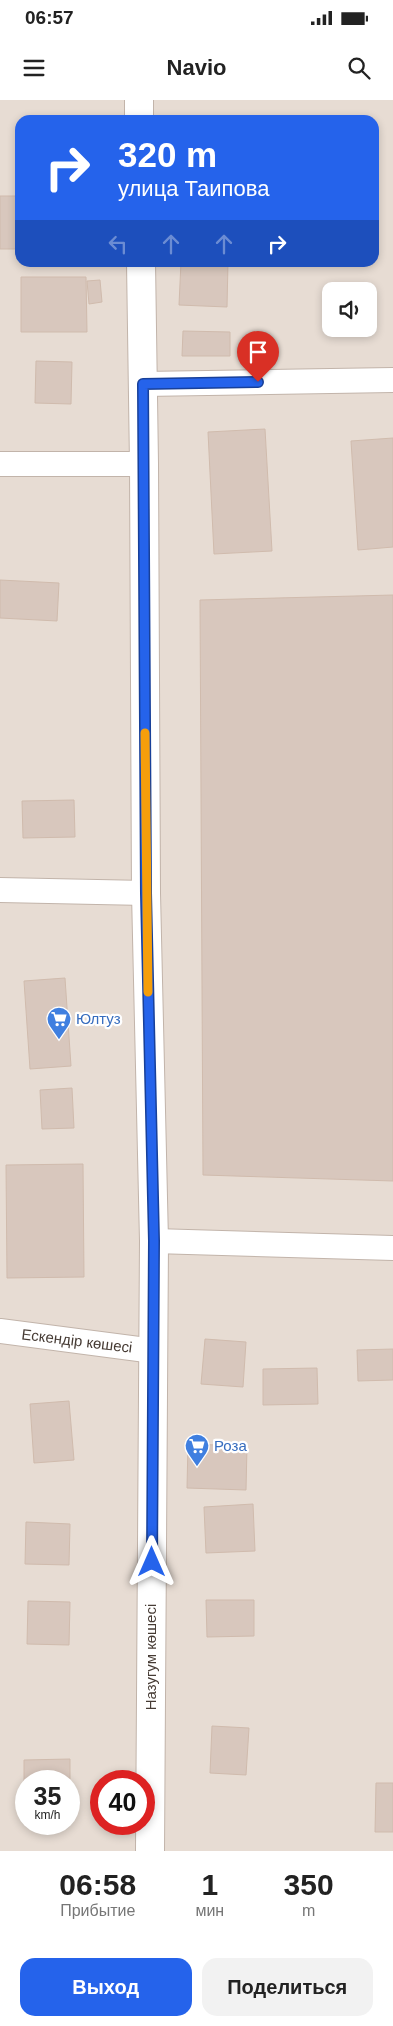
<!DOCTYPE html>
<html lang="ru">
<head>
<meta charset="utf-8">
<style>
	:root { --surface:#fff; --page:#f2f2f2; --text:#222; --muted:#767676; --accent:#2563eb }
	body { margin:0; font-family:Arial,sans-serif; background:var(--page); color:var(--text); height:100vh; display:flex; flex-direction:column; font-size:19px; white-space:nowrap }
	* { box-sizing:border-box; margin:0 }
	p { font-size:16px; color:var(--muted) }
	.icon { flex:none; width:28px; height:28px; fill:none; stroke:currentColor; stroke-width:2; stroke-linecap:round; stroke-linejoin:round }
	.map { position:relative; height:1751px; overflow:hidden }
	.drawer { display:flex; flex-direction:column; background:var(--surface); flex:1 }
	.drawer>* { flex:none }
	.guide { position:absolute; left:15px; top:15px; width:364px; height:152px; border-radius:15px; box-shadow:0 2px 8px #0003; background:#2563eb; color:#fff; overflow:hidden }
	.controls { position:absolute; left:322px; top:182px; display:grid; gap:10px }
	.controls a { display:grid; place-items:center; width:55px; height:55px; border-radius:10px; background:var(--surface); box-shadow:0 2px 8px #0003; font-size:25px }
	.speed { position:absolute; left:15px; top:1670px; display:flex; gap:10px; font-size:25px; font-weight:700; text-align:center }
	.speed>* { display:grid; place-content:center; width:65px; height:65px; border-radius:50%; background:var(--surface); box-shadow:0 2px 8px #0003; line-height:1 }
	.speed small { font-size:12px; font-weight:400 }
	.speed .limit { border:8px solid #d22; background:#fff; color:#111 }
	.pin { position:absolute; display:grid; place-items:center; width:42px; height:42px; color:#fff; margin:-51px -21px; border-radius:50% 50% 50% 0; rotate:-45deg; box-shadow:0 0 5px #0007 }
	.pin .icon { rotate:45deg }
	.me { position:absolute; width:55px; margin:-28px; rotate:0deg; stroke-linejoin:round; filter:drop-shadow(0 0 4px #0008) }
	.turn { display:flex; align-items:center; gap:18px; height:105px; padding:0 20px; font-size:22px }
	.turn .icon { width:65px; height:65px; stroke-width:2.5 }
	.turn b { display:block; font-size:35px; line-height:42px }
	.lanes { display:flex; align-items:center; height:48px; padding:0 20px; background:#0003; justify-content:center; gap:25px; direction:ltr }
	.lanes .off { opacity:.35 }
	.eta { display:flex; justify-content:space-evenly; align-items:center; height:85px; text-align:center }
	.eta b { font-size:30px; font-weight:800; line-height:35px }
	.button { display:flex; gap:10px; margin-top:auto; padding:10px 20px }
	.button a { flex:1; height:58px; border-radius:15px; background:var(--accent); color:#fff; font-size:20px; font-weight:800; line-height:58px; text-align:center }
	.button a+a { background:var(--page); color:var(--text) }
	.status { display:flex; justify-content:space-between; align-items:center; height:35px; padding:0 25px; background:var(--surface); direction:ltr }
	.status svg { height:14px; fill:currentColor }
	header { display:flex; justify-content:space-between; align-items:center; height:65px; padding:0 20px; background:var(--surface); font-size:22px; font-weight:800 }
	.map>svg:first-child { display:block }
	.residential { fill:#e7dcd3; fill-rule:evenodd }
	.building { fill:#d8c7bd; stroke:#d0bbad }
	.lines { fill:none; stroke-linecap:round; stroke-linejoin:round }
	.minor-casing { stroke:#c2b4aa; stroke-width:26 }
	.tertiary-casing { stroke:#c2b4aa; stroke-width:30 }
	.minor { stroke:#fff; stroke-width:24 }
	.tertiary { stroke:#fff; stroke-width:28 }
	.route-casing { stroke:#184099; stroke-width:12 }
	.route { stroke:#2563eb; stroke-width:9 }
	.slow { stroke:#f59e0b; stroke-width:9 }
	.labels { text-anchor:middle; stroke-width:4.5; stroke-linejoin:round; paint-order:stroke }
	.shop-label { font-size:15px; fill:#366cbe; stroke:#fff; text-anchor:start }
	.street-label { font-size:15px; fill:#463b34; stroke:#fff }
</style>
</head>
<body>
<div class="status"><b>06:57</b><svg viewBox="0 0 49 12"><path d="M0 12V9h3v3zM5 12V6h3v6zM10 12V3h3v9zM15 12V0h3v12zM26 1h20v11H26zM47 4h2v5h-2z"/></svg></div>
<header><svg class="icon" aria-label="menu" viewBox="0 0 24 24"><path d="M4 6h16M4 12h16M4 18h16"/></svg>Navio<svg class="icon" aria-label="search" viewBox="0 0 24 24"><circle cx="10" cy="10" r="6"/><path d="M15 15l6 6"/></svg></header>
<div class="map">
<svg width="393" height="1751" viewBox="0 0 393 1751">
	<rect width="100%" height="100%" fill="#f3ece5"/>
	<path class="residential" d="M0 0H393V1751H0ZM20 20H374V162H20ZM331 191H369V229H331ZM26 1681H69V1724H26ZM101 1681H144V1724H101Z"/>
	<path class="building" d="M233 17V20H185V19Z
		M0 96H20V149H0Z
		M181 162H228L227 207 179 205Z
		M21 177H86L87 232H21Z
		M100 180 102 202 89 204 87 181Z
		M183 231 230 232V256H182Z
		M36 261 72 262 71 304 35 303Z
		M265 329 272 451 214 454 208 332Z
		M393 338V447L358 450 351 341Z
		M0 480 59 483 57 521 0 518Z
		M393 495V1081L203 1075 200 500Z
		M74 700 75 737 23 738 22 701Z
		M65 878 71 966 30 969 24 881Z
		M72 988 74 1028 42 1029 40 990Z
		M83 1064 84 1177 7 1178 6 1065Z
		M205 1239 246 1242 243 1287 201 1284Z
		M393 1249V1280L358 1281 357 1250Z
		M317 1268 318 1304 263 1305V1269Z
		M69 1301 74 1360 34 1363 30 1304Z
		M188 1344 247 1346 246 1390 187 1388Z
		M253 1404 255 1451 206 1453 204 1407Z
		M26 1422 70 1424 69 1465 25 1464Z
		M206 1500H254V1536L207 1537Z
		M28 1501 70 1502 69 1545 27 1544Z
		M212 1626 249 1628 246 1675 210 1673Z
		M70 1659V1705L69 1681H26V1705H24V1660Z
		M376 1683H393V1732H375Z"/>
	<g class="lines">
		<defs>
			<path id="minor" d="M143 284 393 280
				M0 364H144
				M0 790 146 793
				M154 1141 393 1148
				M0 1231 154 1251"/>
			<path id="tertiary" d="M139 0V20
				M141 162 144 364 146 793 154 1141 150 1751"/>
		</defs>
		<use href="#minor" class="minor-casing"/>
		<use href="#tertiary" class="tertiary-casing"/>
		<use href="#minor" class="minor"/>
		<use href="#tertiary" class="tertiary"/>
	</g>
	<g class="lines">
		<defs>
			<path id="route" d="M152 1462 154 1141 146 793 143 284 258 282"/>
		</defs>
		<use href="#route" class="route-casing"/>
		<use href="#route" class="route"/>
		<path class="slow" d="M145 633 148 892"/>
	</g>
	<defs>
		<symbol id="supermarket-pin" viewBox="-11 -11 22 30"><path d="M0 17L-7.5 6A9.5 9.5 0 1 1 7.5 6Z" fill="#3f7fe0" stroke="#fff"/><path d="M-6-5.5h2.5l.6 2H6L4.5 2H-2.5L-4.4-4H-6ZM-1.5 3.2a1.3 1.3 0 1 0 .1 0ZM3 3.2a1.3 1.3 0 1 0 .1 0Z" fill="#fff"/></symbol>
	</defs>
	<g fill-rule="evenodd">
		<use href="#supermarket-pin" x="45" y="905" width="28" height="38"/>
		<use href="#supermarket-pin" x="183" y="1332" width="28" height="38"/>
	</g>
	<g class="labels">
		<g class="shop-label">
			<text x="76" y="924">Юлтуз</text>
			<text x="214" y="1351">Роза</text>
		</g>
		<g class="street-label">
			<text transform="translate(77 1241) rotate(7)" y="5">Ескендір көшесі</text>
			<text transform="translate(151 1557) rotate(-90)" y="5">Назугум көшесі</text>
		</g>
	</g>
</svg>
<div class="controls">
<a><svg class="icon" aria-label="sound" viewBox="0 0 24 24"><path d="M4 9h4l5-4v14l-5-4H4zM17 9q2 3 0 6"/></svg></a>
</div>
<div class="speed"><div>35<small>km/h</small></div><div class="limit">40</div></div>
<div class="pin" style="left:258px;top:282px;background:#d93025"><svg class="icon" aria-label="arrive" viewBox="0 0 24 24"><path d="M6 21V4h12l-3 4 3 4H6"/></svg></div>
<svg class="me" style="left:152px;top:1462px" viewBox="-20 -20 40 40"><path d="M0-17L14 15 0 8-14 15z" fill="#2563eb" stroke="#fff" stroke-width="4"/></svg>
<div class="guide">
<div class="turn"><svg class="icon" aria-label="right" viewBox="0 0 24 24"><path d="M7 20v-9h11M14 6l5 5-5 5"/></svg><div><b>320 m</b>улица Таипова</div></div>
<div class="lanes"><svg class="icon off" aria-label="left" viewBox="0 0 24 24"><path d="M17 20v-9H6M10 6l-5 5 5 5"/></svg><svg class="icon off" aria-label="ahead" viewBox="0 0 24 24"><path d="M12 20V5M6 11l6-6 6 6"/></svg><svg class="icon off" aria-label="ahead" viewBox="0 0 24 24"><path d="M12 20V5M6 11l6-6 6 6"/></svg><svg class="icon" aria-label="right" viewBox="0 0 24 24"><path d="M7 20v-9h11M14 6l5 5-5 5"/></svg></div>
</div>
</div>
<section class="drawer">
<div class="eta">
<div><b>06:58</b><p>Прибытие</p></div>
<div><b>1</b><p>мин</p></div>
<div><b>350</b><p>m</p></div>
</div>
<div class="button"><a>Выход</a><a>Поделиться</a></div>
</section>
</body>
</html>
